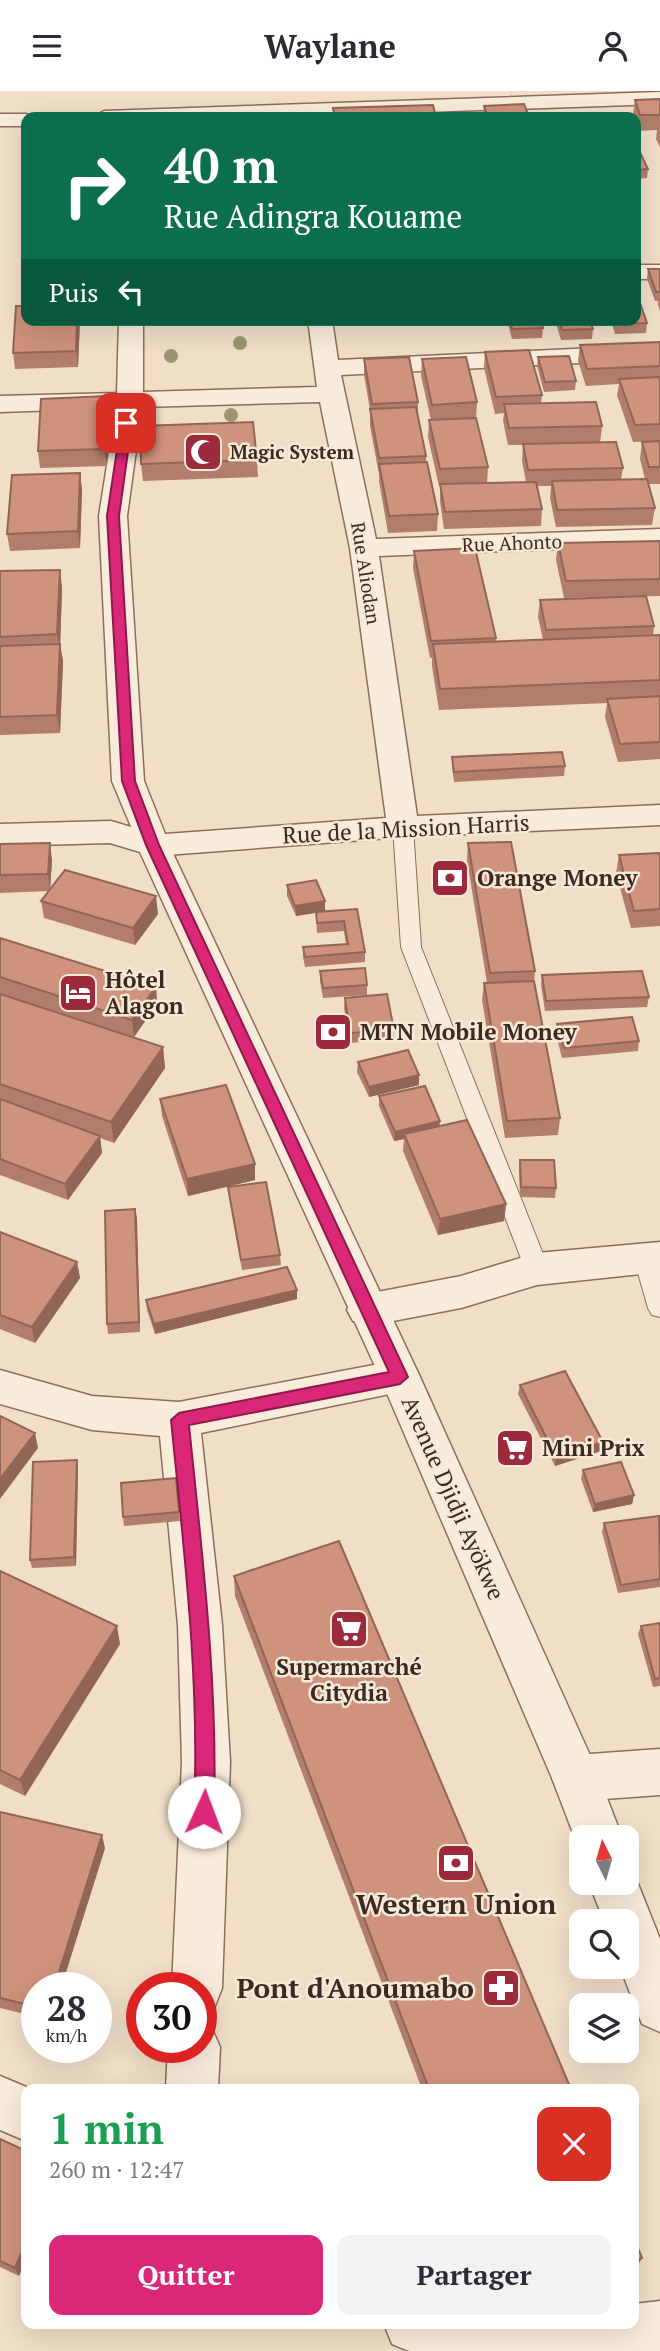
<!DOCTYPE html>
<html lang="fr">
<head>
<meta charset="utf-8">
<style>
	:root { --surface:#fff; --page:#f2f2f3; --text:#2b2b33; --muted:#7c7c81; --accent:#db2777 }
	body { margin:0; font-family:"PT Serif",serif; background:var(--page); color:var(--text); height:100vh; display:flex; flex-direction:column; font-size:26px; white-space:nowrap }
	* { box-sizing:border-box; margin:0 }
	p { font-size:23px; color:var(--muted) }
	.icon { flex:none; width:38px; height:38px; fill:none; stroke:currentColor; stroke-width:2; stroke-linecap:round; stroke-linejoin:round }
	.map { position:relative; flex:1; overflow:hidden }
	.panel { position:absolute; left:21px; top:1993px; width:618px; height:245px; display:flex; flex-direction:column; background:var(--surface); border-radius:14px; box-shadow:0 7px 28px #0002 }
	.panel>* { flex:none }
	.top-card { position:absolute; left:21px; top:21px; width:620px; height:214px; border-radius:14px; box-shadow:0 7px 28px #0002; background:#0b6e4f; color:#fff; overflow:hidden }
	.needle { width:46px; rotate:355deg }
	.fabs { position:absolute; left:569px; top:1734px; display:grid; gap:14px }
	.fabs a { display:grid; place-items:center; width:70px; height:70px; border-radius:14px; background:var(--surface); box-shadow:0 7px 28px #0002; font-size:35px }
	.speed { position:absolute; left:21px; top:1881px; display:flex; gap:14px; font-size:35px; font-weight:700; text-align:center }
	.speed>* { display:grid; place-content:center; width:91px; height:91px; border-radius:50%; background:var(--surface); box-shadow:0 7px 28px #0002; line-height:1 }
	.speed small { font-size:18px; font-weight:400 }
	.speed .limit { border:10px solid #d22; background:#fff; color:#111 }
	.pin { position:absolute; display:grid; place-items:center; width:60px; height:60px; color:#fff; margin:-30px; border-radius:14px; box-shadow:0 4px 10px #0006 }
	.me { position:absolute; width:77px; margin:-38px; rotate:2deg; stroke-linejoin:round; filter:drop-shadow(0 0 5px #0008) }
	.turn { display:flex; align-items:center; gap:24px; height:147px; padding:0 28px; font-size:32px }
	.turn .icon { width:91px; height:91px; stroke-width:2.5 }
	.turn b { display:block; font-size:49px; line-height:60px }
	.then { display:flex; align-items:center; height:66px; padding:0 28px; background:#0003; gap:14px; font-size:26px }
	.round { display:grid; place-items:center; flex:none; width:74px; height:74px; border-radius:14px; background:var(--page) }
	.head { display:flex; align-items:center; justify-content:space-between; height:119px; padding:0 28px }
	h1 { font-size:42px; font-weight:800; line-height:52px; color:#1e9e55 }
	.cta { display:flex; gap:14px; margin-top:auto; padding:14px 28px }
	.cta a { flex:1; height:80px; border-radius:14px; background:var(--accent); color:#fff; font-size:28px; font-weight:800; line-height:80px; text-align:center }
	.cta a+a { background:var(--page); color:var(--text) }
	header { display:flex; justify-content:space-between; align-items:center; height:91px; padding:0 28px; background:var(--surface); font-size:32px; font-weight:800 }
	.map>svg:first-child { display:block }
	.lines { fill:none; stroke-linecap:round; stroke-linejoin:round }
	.service-casing { stroke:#8c6e5c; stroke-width:2 }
	.minor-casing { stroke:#8c6e5c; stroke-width:3 }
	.tertiary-casing { stroke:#8c6e5c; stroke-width:3 }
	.service { fill:#faecdb; fill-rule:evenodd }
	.minor { fill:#faecdb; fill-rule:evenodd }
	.tertiary { fill:#faecdb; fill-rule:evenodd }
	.tree { fill:#9a956e }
	.wall { fill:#b27e6b }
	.shaded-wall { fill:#916657 }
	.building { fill:#cf927c; stroke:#916657; stroke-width:2 }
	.route { fill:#db2777; stroke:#8e194d; stroke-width:2 }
	.labels { text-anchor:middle; stroke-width:5; stroke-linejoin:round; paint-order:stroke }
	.far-poi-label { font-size:19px; font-weight:bold; fill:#3c2920; stroke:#f7e9d7; text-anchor:start }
	.far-street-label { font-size:19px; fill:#3c2920; stroke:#f7e9d7 }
	.street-label { font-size:23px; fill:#3c2920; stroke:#f7e9d7 }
	.poi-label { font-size:23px; font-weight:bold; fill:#3c2920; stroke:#f7e9d7; text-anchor:start }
	.near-poi-label { font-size:28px; font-weight:bold; fill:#3c2920; stroke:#f7e9d7 }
</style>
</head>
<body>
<header><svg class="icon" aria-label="menu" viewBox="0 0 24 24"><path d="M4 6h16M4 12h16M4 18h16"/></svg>Waylane<svg class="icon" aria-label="person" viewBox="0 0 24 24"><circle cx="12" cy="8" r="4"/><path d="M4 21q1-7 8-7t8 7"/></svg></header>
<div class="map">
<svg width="660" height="2260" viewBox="0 0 660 2260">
	<rect width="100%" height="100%" fill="#f0dec7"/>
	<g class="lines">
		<defs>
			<path id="service" d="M403 730 413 736 421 856 549 1178 545 1185 537 1187 529 1185 525 1178 401 856 393 736Z
				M646 1159 654 1162 660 1176V1226L652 1224 648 1217 634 1168 638 1162Z"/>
			<path id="minor" d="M660 1V13L279 26H94L104 20Z
				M0 23H26L35 26H26V35H0Z
				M635 174H660V188H635Z
				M119 229H143V301L317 296 308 229H332L338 269 660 254V268L341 284 376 448 660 438V454L379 465 417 725 660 714V734L403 746 153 765 142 762 112 690 99 425 116 317 0 321V305L117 302ZM320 311 350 457 386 727 165 743 144 690 127 425 142 316Z
				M660 1151V1181L537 1194 461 1217 367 1235 353 1230 347 1219 353 1208 367 1203 461 1185 537 1162Z
				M400 1269 414 1274 420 1286 414 1298 201 1342 222 1534 230 1671 222 1897 215 1915 201 1921V1897H172L182 1671 178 1534 160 1345 92 1339 0 1313V1279L92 1305 179 1311Z
				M660 1658V1704L576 1710 559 1703 552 1687 559 1671 576 1664Z
				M201 1933 212 1938 220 1956 218 1998H166L168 1956H201Z
				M0 1985 31 1998H26V2050L0 2039Z
				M660 2210V2260H409L392 2253 384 2233H634V2213Z"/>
			<path id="tertiary" d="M111 730 164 746 169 754 420 1286 593 1671 622 1746H581V1763L552 1687 380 1286 140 761 110 752 0 755V733Z
				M626 1773 631 1775 660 1848V1941L642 1933 620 1876H626V1830H604L589 1792H626Z"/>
		</defs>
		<use href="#service" class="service-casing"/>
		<use href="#minor" class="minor-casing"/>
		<use href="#tertiary" class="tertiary-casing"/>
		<use href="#service" class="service"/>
		<use href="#minor" class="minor"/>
		<use href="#tertiary" class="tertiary"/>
	</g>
	<g class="tree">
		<circle cx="240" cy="252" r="7"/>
		<circle cx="171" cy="265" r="7"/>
		<circle cx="231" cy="324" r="7"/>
	</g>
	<path class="wall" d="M660 8V56L656 48 657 39 638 40 635 31V26H634L633 24 635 9Z
		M484 15 529 26H484L483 24Z
		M635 51 648 78 647 87 635 88Z
		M26 152V211H24L22 195Z
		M648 178H660V220L658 214V210H655L647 188Z
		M635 194 638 203V209L647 232 646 242 615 243 611 229H635Z
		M26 229H80L78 276 15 278 13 262Z
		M507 229H541L543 237 542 247 512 248Z
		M555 229H590L593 238 592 248 561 249Z
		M660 251V350L633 351 617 304 619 293 586 295 578 270 580 254Z
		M485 261 542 304 541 312 602 335 600 352 623 377 621 388H645L640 368 642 351 660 350V393H648L655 417 652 434 556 436 550 407 551 395H537L542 418 541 435 444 438 440 410V395H439L428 346 429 329H431L421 285 422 268 477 311 476 328 488 376 487 392 526 391 522 370 523 354H508L503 330 504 322 495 323 484 277Z
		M538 266 576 290 575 299 544 301 537 275Z
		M364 268 418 311V324L426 365V371L438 423 437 440 388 442 379 390V383L370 335V319L364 284Z
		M106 305 108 322 107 375 40 377 38 360Z
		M257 369 258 386 143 390 141 373Z
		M80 382 82 399 80 457 10 460 7 443Z
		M660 450V505L564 507 556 469 558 452Z
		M414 460 496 547V551L543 549 538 526 540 509 654 535 653 545 660 544V668L618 671 605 626 607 612 439 619 432 575V567H430L413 477Z
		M0 480 62 496 60 553 63 570 60 642 0 644Z
		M452 666 565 675 564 685 454 691 452 676Z
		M468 752 535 880 534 891 560 1027 558 1044 505 1047 482 909 484 892H487L467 769Z
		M0 753 52 769 50 798 158 823 135 854 44 827 41 810 49 800 0 802Z
		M660 762V835L631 837 616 782 619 764Z
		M287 794 325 810V820L357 818 365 861V871L305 876 303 866V856L346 853 344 840 317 842 316 822 296 825 287 805Z
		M0 847 156 896 157 913 134 946 0 903Z
		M320 880 367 894V904L323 907 320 890Z
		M542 884 649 906 647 916 545 920 541 894Z
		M0 903 163 956 165 977 114 1052 100 1047 102 1062 68 1109 0 1084Z
		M345 907 394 939 393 948 350 952 344 917Z
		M557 933 639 950 638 960 562 967 556 943Z
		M358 971 419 984V994L369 1006 357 981Z
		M379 1005 440 1035 506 1113 504 1130 438 1144 403 1060 404 1048 394 1050 379 1015Z
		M160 1008 255 1073V1089L188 1105 162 1025Z
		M520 1069 556 1097 555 1107 520 1106 519 1078Z
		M228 1096 280 1164 281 1174 242 1179 229 1106Z
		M135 1118 140 1241 108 1243 107 1233Z
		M0 1141 77 1171 80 1187 35 1252 0 1238Z
		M297 1208 155 1243 147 1219 146 1209Z
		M520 1294 601 1360 555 1375 518 1303Z
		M77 1369 78 1378 76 1475 32 1477 30 1469Z
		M583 1379 634 1404 632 1413 593 1421 581 1388Z
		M176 1387 180 1430 124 1435 123 1426Z
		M660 1428V1496L618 1502 602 1441 604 1432Z
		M0 1480 120 1553 25 1705 0 1693Z
		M234 1485 571 1998H422L235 1505Z
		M660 1532V1595L653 1596 638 1543 641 1535Z
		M0 1721 105 1757 61 1897H37V1926L0 1917Z
		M0 2048 19 2185 0 2176Z"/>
	<path class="shaded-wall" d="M77 229H80L78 276 76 260Z
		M106 305 108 322 107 375 105 358Z
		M80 382 82 399 80 457 78 440Z
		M60 479 62 496 60 561 57 543Z
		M60 553 63 570 60 642 57 624Z
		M50 752 52 769 50 800 48 783Z
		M156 805 158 823 135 854 133 837Z
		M325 810V820L296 825 295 815Z
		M156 896 157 913 134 946 132 929Z
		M163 956 165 977 114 1052 111 1031Z
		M419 984V994L369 1006V996Z
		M440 1030 439 1040 404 1043V1048L394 1050 395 1041Z
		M100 1045 102 1062 68 1109 65 1093Z
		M255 1073V1089L188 1105 187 1088Z
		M506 1113 504 1130 438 1144 440 1128Z
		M135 1118 137 1127 140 1241 139 1231Z
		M77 1171 80 1187 35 1252 32 1236Z
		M297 1199V1208L155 1243 154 1233Z
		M35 1342 38 1357 0 1408V1388Z
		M603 1351 601 1360 555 1375 556 1366Z
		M77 1369 78 1378 76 1475 74 1466Z
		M634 1404 632 1413 593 1421 595 1413Z
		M117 1535 120 1553 25 1705 20 1689Z
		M102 1744 105 1757 61 1897H54Z
		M26 2151V2169L19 2185 15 2177Z
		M642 2167 636 2178 634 2179V2171Z"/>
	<path class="building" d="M660 8V24H640L635 9Z
		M524 13 529 26H488L484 15Z
		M433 14 436 26H335L333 17Z
		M635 51 648 78 635 79Z
		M25 152H26V195H22Z
		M648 178H660V201H656Z
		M635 209H639L647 232 617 233 615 229H635Z
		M16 215H26V229H77L76 260 13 262Z
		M510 229H541L543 237 512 238Z
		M559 229H590L593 238 562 239Z
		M660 251V275L587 278 580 254Z
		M529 259 542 304 496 306 485 261Z
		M569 265 576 290 545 291 538 266Z
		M409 266 418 311 372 313 364 268Z
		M466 266 477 311 432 314 422 268Z
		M660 286V333L635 334 619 288Z
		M106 305 105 358 38 360 41 308Z
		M596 311 602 335 509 337 504 313Z
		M416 316 426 365 379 367 370 318Z
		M476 327 488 376 440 378 429 329Z
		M253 331 257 369 141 373 140 335Z
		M660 350V376H649L642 351Z
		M616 351 623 377 528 379 523 353Z
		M427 371 438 423 389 425 379 373Z
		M80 382 78 440 7 443 12 384Z
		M647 388 655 417 557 419 552 390Z
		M536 391 542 418 445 421 440 393Z
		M660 450V488L566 490 558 452Z
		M475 457 496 547 431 550 414 460Z
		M60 479 57 543 0 546V480Z
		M646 505 654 535 546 539 540 509Z
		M660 544V589L440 598 433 553Z
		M60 553 57 624 0 626V555Z
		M660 605V651L620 653 607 608Z
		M562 661 565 675 454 681 452 666Z
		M511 751 535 880 490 882 468 752Z
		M50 752 48 783 0 784V753Z
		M660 762V818L634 820 619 764Z
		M65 779 156 805 133 837 41 810Z
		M316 789 325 810 295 815 287 794Z
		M357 818 365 861 305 866 303 856 348 853 344 830 317 832 316 821Z
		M0 847 156 896 132 929 0 886Z
		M365 877 367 894 323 897 320 880Z
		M642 880 649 906 546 910 542 884Z
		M534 890 560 1027 507 1030 484 892Z
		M0 903 163 956 111 1031 0 993Z
		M387 903 394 939 350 942 345 907Z
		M632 926 639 950 564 957 557 933Z
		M408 959 419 984 369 996 358 971Z
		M226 994 255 1073 187 1088 160 1008Z
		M425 995 440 1030 395 1041 379 1005Z
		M0 1008 100 1045 65 1093 0 1068Z
		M467 1029 506 1113 440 1128 404 1043Z
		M520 1069H554L556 1097 521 1096Z
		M266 1091 280 1164 241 1169 228 1096Z
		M135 1118 139 1231 107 1233 105 1120Z
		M0 1141 77 1171 32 1236 0 1224Z
		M287 1176 297 1199 154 1233 146 1209Z
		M565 1280 603 1351 556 1366 520 1294Z
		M0 1325 35 1342 0 1388Z
		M77 1369 74 1466 30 1469 33 1371Z
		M621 1371 634 1404 595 1413 583 1379Z
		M176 1387 179 1421 123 1426 121 1392Z
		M659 1425 660 1488 621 1494 604 1432Z
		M339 1450 571 1998H429L234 1485Z
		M0 1480 117 1535 20 1689 0 1679Z
		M660 1532V1587L655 1588 641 1535Z
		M0 1721 102 1744 54 1897H37V1916L0 1907Z
		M0 2048 26 2060V2151L15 2177 0 2170Z
		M634 2147 642 2167 634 2171Z"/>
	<path class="route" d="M126 329 132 332 119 425 135 690 159 754 408 1286 400 1293 189 1334C202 1463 218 1592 214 1721L211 1728 204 1731 197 1728 194 1721C200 1590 184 1459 171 1329L179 1322 389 1281 146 754 122 690 107 425 121 332Z"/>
	<defs>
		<symbol id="mosque-square" viewBox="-11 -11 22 22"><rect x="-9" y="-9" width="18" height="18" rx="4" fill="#9d2a3c" stroke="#f7e9d7"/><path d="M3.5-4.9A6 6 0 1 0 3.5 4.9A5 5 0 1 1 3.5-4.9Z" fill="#fff"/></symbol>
		<symbol id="bank-square" viewBox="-11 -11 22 22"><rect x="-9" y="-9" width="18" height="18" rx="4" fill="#9d2a3c" stroke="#f7e9d7"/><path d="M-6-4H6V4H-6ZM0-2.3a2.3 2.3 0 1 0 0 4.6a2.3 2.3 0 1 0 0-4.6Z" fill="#fff"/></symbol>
		<symbol id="hotel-square" viewBox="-11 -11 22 22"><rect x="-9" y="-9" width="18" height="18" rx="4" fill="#9d2a3c" stroke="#f7e9d7"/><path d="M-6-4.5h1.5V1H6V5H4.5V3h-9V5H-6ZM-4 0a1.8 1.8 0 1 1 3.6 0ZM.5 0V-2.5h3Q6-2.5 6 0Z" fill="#fff"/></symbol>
		<symbol id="supermarket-square" viewBox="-11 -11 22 22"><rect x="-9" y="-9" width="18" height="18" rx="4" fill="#9d2a3c" stroke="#f7e9d7"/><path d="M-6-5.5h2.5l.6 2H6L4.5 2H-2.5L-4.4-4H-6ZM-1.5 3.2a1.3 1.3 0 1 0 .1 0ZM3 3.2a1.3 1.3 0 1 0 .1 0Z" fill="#fff"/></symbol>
		<symbol id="pharmacy-square" viewBox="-11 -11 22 22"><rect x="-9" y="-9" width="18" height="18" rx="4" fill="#9d2a3c" stroke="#f7e9d7"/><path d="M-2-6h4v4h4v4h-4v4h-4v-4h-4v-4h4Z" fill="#fff"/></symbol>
	</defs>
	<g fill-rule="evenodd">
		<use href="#mosque-square" x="181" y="339" width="44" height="44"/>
		<use href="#bank-square" x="428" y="765" width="44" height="44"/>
		<use href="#hotel-square" x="56" y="880" width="44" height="44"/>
		<use href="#bank-square" x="311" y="919" width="44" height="44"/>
		<use href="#supermarket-square" x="493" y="1335" width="44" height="44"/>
		<use href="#supermarket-square" x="327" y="1516" width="44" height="44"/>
		<use href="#bank-square" x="434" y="1750" width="44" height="44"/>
		<use href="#pharmacy-square" x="479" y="1875" width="44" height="44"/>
	</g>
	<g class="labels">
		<g class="far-poi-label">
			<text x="230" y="368">Magic System</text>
		</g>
		<g class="far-street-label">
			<text transform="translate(512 452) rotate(-2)" y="7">Rue Ahonto</text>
			<text transform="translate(366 482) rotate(81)" y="7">Rue Aliodan</text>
		</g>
		<g class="street-label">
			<text transform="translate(406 738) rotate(-3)" y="8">Rue de la Mission Harris</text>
			<text transform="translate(453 1407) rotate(66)" y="8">Avenue Djidji Ayökwe</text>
		</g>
		<g class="poi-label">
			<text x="477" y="795">Orange Money</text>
			<text x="105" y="897">Hôtel<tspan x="105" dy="26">Alagon</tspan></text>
			<text x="360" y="949">MTN Mobile Money</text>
			<text x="542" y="1365">Mini Prix</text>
			<text x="349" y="1584" text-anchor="middle">Supermarché<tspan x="349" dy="26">Citydia</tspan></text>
		</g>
		<g class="near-poi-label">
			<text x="456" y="1823">Western Union</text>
			<text x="474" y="1907" text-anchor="end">Pont d'Anoumabo</text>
		</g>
	</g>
</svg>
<div class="fabs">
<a><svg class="needle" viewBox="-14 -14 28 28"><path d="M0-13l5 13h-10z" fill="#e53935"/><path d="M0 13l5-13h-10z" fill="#7c7c81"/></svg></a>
<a><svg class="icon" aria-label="search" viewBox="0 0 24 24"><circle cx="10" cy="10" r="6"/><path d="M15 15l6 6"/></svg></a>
<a><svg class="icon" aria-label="layers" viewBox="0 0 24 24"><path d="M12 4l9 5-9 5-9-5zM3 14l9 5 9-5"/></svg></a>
</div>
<div class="speed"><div>28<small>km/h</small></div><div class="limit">30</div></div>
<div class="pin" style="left:126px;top:332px;background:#d93025"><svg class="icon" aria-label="arrive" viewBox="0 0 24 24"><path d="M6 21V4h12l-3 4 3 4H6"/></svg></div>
<svg class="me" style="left:204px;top:1721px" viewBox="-20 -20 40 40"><circle r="19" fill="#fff"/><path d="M0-13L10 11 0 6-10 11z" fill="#db2777"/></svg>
<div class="top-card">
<div class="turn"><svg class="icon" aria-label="right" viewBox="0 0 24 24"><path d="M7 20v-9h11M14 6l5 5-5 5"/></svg><div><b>40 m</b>Rue Adingra Kouame</div></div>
<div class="then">Puis<svg class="icon" aria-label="left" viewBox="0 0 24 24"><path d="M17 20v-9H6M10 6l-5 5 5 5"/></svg></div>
</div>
<section class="panel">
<div class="head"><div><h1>1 min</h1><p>260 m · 12:47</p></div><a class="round" style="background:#d93025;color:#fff"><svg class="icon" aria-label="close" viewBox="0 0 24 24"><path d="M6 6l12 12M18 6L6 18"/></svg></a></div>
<div class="cta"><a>Quitter</a><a>Partager</a></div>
</section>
</div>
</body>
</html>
